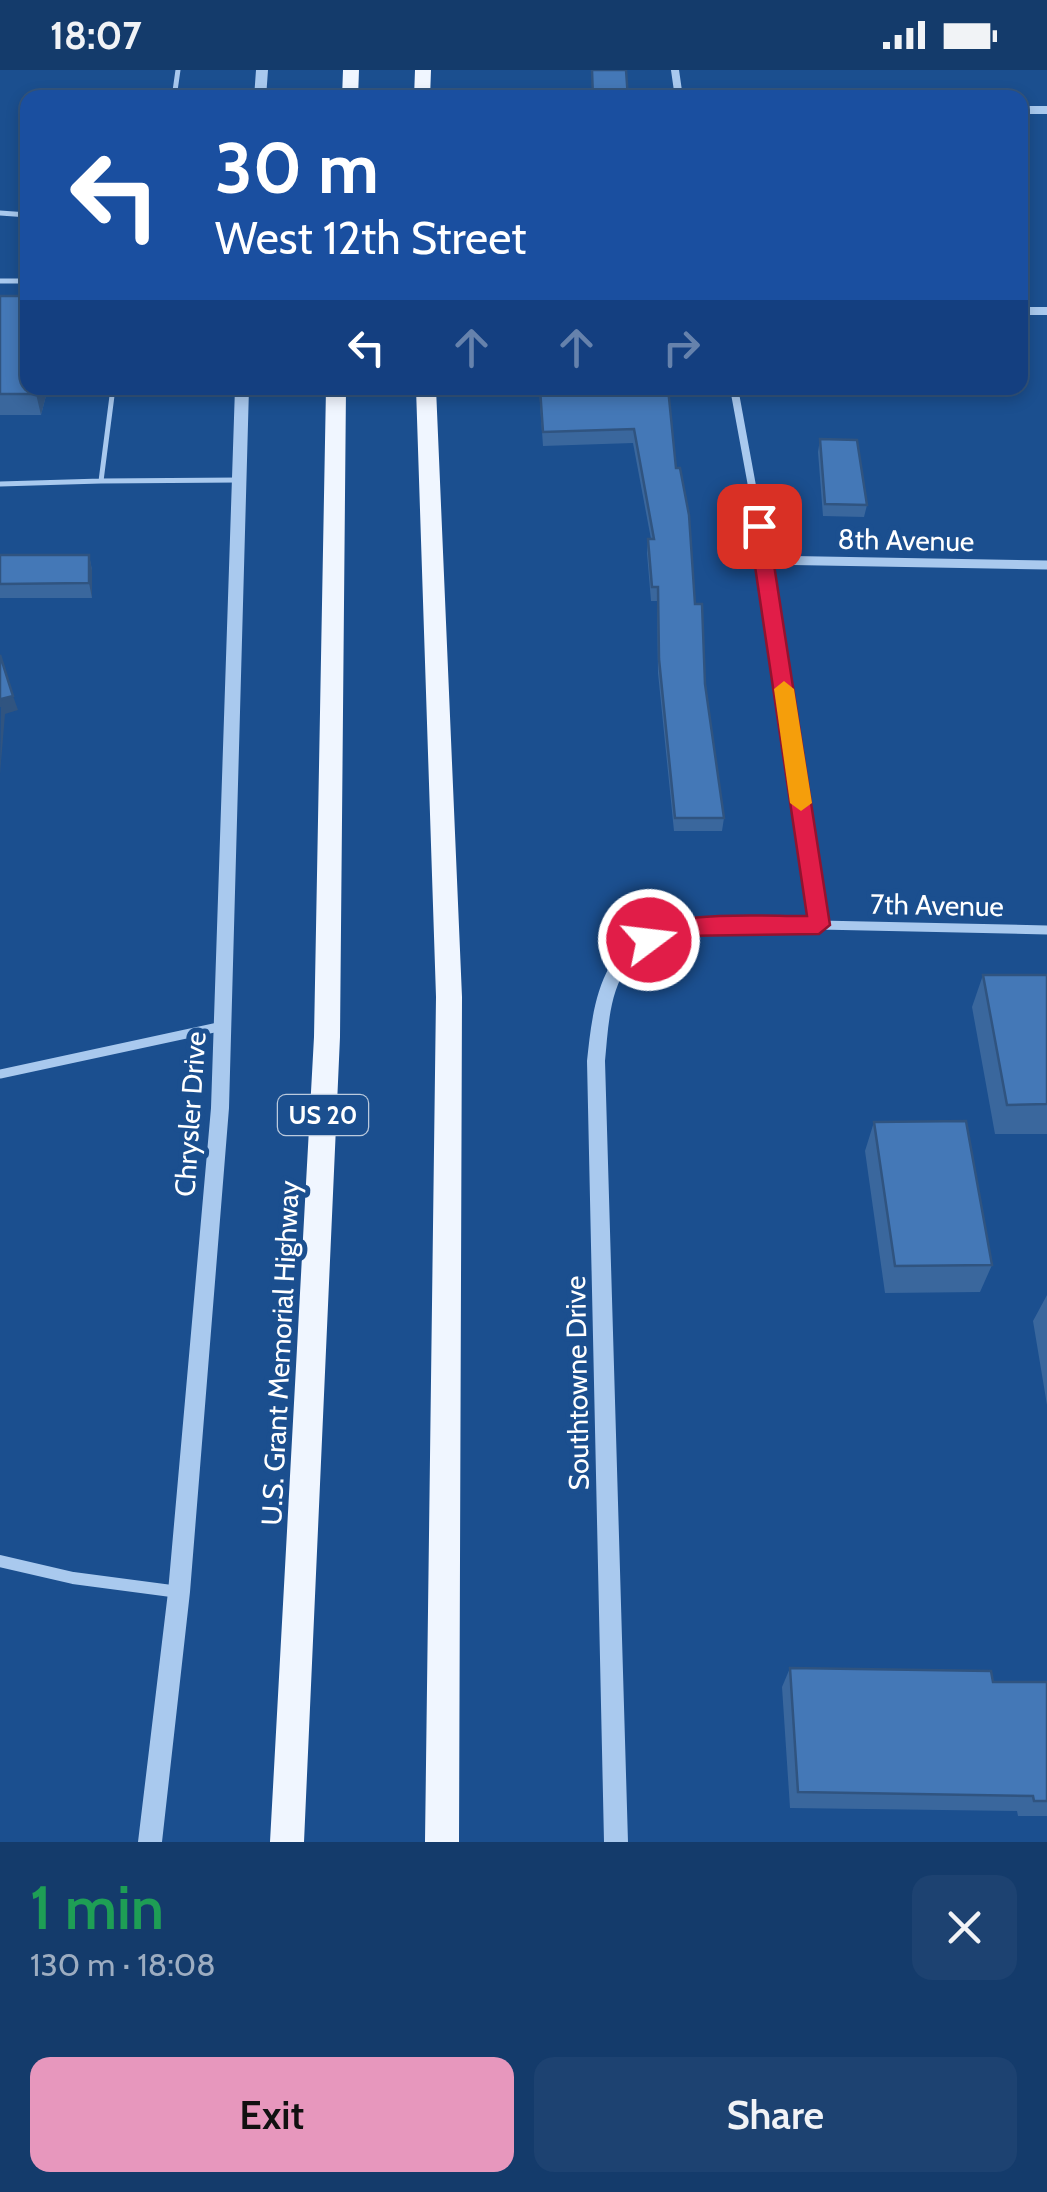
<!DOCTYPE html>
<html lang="en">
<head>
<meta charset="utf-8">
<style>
	:root { --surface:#143b6b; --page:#1d4271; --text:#f1f3f6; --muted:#9dadc1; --line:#33557e; --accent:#e797bd }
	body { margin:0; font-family:Cabin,sans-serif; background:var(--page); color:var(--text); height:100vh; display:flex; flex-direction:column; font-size:38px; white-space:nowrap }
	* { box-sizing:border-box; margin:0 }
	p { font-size:32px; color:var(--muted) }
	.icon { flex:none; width:55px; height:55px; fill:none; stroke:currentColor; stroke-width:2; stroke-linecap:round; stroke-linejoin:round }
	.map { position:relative; height:1772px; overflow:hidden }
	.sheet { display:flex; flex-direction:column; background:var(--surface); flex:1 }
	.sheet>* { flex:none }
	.hud { position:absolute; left:20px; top:20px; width:1008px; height:305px; border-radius:20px; box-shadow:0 5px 15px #0003,0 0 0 2px var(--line); background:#1a4fa0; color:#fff; overflow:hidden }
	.pin { position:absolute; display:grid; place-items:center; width:85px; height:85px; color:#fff; margin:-42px; border-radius:20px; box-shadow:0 5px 15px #0006 }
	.me { position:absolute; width:110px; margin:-55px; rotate:75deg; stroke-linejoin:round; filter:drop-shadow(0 0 8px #0008) }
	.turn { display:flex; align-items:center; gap:35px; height:210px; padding:0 30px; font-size:45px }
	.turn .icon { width:130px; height:130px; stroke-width:2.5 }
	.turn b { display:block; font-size:70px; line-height:85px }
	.lanes { display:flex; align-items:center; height:95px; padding:0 30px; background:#0003; justify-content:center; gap:50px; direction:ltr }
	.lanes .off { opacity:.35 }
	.round { display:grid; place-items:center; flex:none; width:105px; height:105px; border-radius:20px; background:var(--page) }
	.headline { display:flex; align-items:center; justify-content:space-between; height:170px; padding:0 30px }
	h1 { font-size:60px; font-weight:600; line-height:75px; color:#1e9e55 }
	.cta { display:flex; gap:20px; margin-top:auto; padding:20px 30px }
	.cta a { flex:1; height:115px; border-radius:20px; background:var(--accent); color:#111; font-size:40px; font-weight:600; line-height:115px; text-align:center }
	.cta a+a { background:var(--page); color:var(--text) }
	.status { display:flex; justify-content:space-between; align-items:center; height:70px; padding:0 50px; background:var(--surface); direction:ltr }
	.status svg { height:28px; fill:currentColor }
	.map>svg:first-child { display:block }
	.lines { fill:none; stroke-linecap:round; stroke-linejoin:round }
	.service { stroke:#a9c9ee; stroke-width:5 }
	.minor-far2 { stroke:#a9c9ee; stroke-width:8 }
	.minor-far1 { stroke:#a9c9ee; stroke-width:9 }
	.minor { stroke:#a9c9ee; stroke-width:12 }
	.tertiary { fill:#a9c9ee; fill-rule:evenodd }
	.primary { fill:#f0f6ff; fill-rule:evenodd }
	.wall { fill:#3a679d }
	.shaded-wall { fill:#305480 }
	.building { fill:#4478b7; stroke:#305480; stroke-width:2.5 }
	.route { fill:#e11d48; stroke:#92132f; stroke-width:2.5 }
	.slow { fill:#f59e0b }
	.labels { text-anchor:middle; stroke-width:10; stroke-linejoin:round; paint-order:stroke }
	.shield { fill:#1b4f8f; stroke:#bbcadd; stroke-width:2.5 }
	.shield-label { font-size:25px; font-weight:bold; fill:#fff }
	.street-label { font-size:28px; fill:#fff; stroke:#1b4f8f }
</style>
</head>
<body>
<div class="status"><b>18:07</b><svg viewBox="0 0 49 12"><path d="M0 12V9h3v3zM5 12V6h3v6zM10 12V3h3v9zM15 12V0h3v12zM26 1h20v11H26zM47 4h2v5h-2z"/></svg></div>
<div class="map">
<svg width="1047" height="1772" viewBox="0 0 1047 1772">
	<rect width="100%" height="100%" fill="#1b4f8f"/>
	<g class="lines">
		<path class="service" d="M174 28 178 0
			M0 143 28 145
			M0 211H28
			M113 318 101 411 239 410
			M0 414 101 411"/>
		<path class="minor-far2" d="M675 0 679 28
			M1020 40H1047
			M1020 241H1047
			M734 318 759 454"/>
		<path class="minor-far1" d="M758 452 819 855
			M765 490 1047 495
			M649 869 675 857 819 855 1047 860
			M0 1004 223 956"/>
		<path class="minor" d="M0 1491 73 1508 179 1522"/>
		<path class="tertiary" d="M256 0H268L266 28H254Z
			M235 318H249L229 1038 190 1522 162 1772H138L168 1522 211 1038Z
			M649 862 655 864 658 869C650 880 637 885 628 896 609 922 608 960 605 991L628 1772H604L587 991C592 944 598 882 649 862Z"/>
		<path class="primary" d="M343 0H359L358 28H342Z
			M415 0H431L430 28H414Z
			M326 318H346L340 967 304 1772H270L314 967Z
			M416 318H436L462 927 459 1772H425L436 927Z"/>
	</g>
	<path class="wall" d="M0 226 28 318H48L41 345H0Z
		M539 318H668L676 398 724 748 722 761H674L658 603 657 531H651L647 483 648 469H651L633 373 543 376Z
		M820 369 867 435 864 447 823 446 818 382Z
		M0 485H89L92 500V528H0Z
		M983 905H1047V1064H995L972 937Z
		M874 1052 992 1195 980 1222 885 1223 865 1081Z
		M1047 1225V1335L1033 1251Z
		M790 1598 993 1612H1047V1746H1018L1017 1741 790 1738 782 1617Z"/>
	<path class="shaded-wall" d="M37 318H48L41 345 36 324Z
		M89 485 92 500V528L89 513Z
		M13 626 18 640 5 644 0 704 1 629Z"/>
	<path class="building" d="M592 0H626L628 28H593Z
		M0 226H28V318H37L36 324H0Z
		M540 318H668L676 398H680L689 445 695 534H702L705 614 724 748H675L659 589 658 517H652L648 469H654L634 359 543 362Z
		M820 369 857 370 867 435 825 434Z
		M0 485H89V513L0 514Z
		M0 585 13 626 1 629 0 637Z
		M983 905H1047V1034L1007 1035Z
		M966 1051 992 1195 895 1196 874 1052Z
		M790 1598 991 1601 993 1612H1047V1731H1034L1033 1726 798 1722Z"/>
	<path class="route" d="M759 449 768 456 830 855 819 864 678 866 649 879 641 876 637 870C657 837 770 847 807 846L749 456Z"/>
	<path class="slow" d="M784 611 794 619 812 733 801 741 790 733 774 619Z"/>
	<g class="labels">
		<rect class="shield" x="278" y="1025" width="90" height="40" rx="8"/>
		<g class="shield-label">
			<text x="323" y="1054">US 20</text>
		</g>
		<g class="street-label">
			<text transform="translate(906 470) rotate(1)" y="10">8th Avenue</text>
			<text transform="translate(937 835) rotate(1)" y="10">7th Avenue</text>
			<text transform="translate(190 1044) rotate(-86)" y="10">Chrysler Drive</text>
			<text transform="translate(280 1283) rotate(-87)" y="10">U.S. Grant Memorial Highway</text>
			<text transform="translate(577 1313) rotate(-91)" y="10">Southtowne Drive</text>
		</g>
	</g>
</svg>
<div class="pin" style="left:759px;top:456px;background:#d93025"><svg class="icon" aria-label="arrive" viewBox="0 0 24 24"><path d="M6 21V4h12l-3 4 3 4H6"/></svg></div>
<svg class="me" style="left:649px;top:870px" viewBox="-20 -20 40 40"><circle r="17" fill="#e11d48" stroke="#fff" stroke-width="3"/><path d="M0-11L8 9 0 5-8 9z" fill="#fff"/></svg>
<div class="hud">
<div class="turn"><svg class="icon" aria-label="left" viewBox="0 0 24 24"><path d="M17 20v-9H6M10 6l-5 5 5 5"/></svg><div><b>30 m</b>West 12th Street</div></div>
<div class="lanes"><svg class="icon" aria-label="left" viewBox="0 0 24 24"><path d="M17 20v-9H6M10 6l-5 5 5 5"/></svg><svg class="icon off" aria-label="ahead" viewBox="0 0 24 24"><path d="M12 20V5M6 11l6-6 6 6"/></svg><svg class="icon off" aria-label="ahead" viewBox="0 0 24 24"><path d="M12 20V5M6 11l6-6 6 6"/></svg><svg class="icon off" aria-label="right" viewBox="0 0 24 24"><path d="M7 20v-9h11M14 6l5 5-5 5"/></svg></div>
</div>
</div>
<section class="sheet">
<div class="headline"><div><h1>1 min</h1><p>130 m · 18:08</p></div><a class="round"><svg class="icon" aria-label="close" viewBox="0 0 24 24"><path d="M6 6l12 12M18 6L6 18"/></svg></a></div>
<div class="cta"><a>Exit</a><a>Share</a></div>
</section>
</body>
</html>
